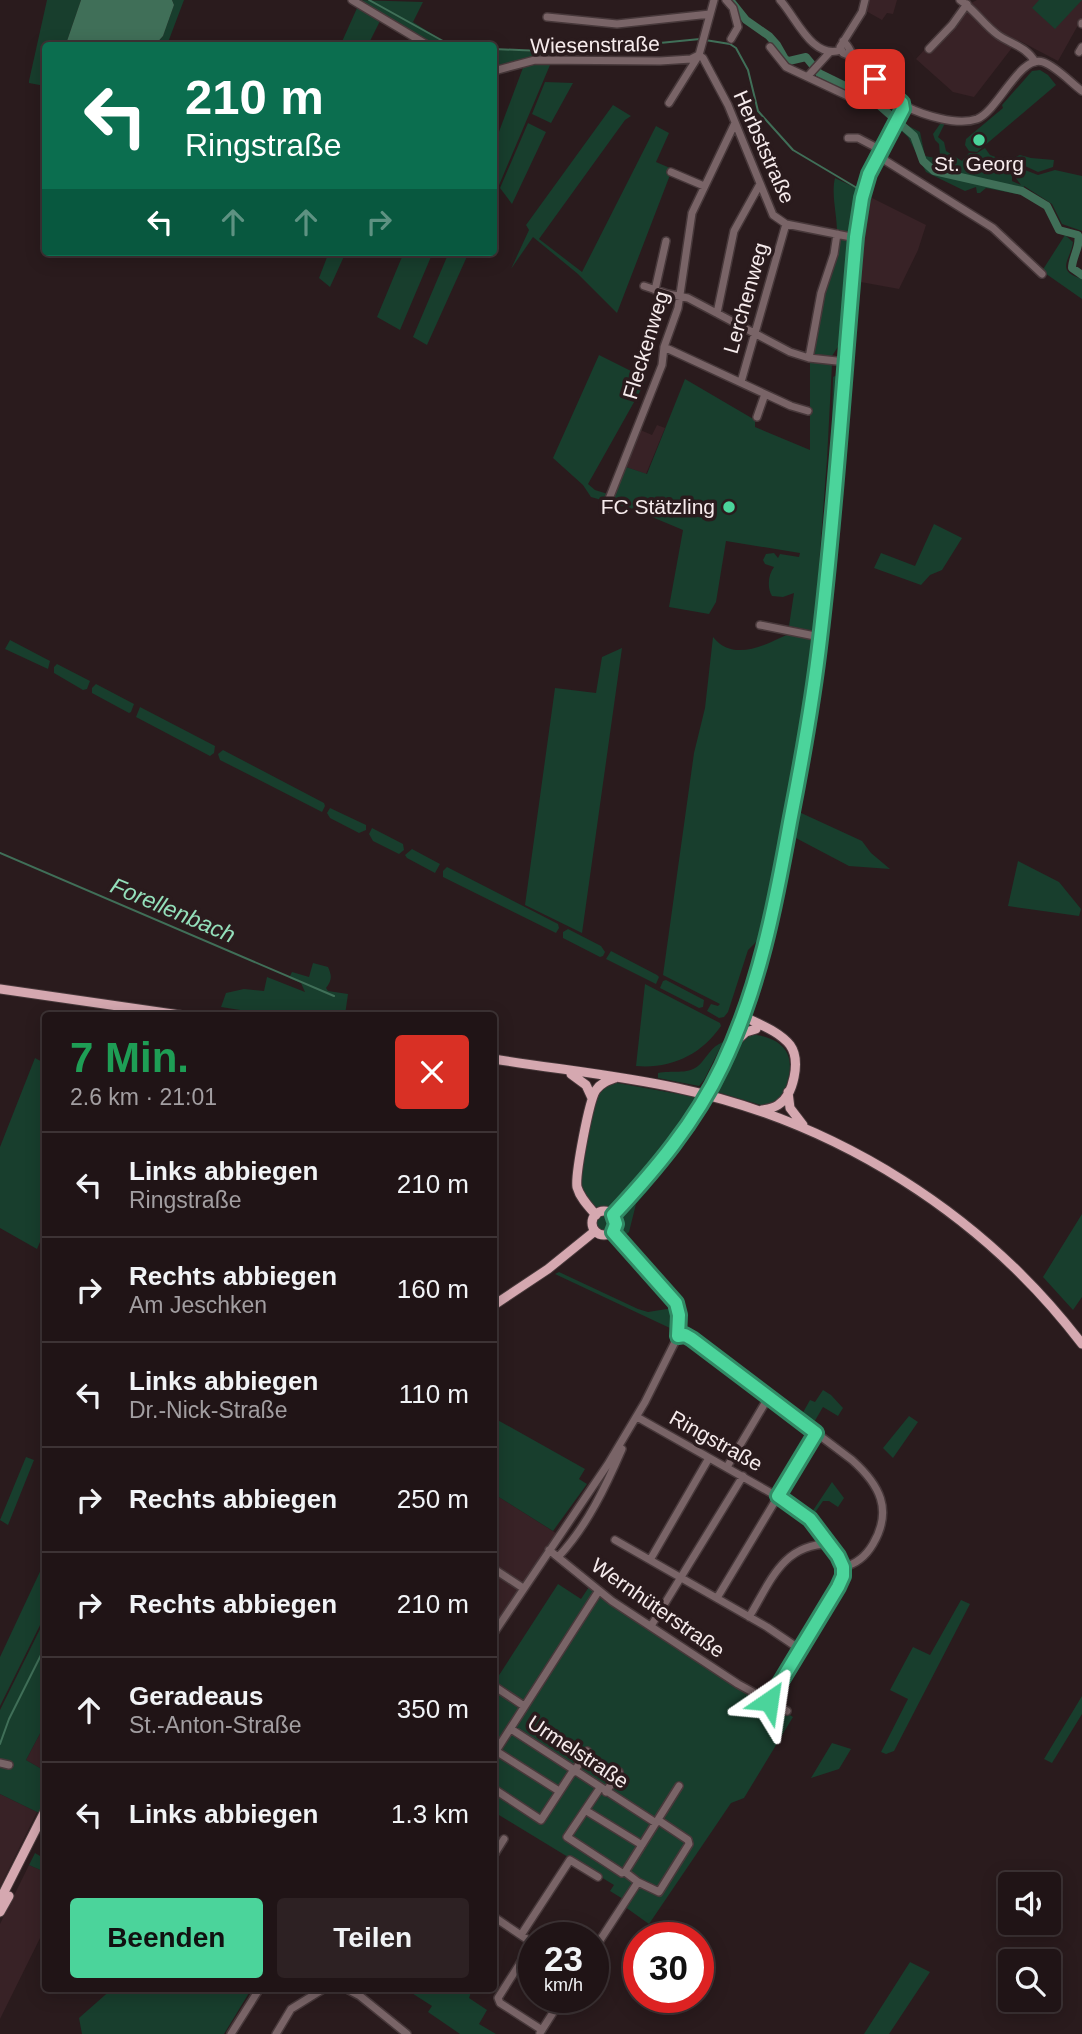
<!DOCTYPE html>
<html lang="de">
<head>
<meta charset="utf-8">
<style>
	:root { --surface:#201416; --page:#2d2123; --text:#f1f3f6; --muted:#a29ea1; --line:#3d3335; --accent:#4bd49b }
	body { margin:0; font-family:Helvetica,sans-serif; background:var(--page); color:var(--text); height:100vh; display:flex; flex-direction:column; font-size:26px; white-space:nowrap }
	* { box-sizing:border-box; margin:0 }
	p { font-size:23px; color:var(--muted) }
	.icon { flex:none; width:38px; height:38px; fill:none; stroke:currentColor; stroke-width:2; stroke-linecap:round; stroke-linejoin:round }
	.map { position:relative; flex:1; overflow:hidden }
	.drawer { position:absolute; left:42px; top:1012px; width:455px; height:980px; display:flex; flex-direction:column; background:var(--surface); border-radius:7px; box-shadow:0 4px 18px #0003,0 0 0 2px var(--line) }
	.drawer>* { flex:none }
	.top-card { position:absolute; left:42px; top:42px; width:455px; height:214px; border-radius:7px; box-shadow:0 4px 18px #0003,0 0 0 2px var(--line); background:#0b6e4f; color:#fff; overflow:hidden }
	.controls { position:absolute; left:998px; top:1872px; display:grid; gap:14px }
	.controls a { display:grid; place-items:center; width:63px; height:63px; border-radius:7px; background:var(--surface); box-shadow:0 4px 18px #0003,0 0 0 2px var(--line); font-size:35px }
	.speed { position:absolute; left:518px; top:1922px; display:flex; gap:14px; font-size:35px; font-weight:700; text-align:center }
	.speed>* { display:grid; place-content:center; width:91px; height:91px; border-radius:50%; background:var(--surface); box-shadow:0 4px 18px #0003,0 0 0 2px var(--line); line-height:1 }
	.speed small { font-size:18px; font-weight:400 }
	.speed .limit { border:10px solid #d22; background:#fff; color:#111 }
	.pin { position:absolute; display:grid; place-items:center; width:60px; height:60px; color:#fff; margin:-30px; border-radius:14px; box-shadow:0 4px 10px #0006 }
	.me { position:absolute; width:77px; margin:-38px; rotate:32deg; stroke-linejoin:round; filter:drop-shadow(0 0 5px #0008) }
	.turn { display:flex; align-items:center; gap:24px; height:147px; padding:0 28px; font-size:32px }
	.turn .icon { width:91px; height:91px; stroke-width:2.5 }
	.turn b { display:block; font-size:49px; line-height:60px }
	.lanes { display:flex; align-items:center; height:66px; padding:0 28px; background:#0003; justify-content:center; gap:35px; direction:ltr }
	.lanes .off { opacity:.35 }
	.round { display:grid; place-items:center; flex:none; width:74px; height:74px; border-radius:7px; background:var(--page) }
	.head { display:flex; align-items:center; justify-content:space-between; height:119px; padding:0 28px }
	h1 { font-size:42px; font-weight:800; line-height:52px; color:#1e9e55 }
	.button { display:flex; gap:14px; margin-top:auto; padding:14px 28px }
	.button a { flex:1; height:80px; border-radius:7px; background:var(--accent); color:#111; font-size:28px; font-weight:800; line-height:80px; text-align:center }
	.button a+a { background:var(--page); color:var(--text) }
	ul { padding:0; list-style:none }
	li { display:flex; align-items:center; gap:21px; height:105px; padding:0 28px; border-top:2px solid var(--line) }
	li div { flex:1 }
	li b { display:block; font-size:26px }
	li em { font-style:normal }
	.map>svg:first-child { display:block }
	.built { fill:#382226 }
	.green { fill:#183e2d }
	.water { fill:#406f58 }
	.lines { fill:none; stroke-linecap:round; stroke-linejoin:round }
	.stream { stroke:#406f58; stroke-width:2 }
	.river { stroke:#406f58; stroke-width:8 }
	.minor-casing { stroke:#47383a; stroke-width:10 }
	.major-casing { stroke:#47383a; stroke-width:11 }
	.minor { stroke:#796467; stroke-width:7 }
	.major { stroke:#d5a8b0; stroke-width:9 }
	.major-bridge-casing { stroke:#47383a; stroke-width:11; stroke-linecap:butt }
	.major-bridge { stroke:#d5a8b0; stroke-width:9 }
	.route-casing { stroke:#318a65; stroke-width:18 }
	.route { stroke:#4bd49b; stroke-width:12 }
	.poi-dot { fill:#4bd49b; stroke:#2a1b1d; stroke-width:2.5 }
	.labels { text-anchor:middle; stroke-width:7; stroke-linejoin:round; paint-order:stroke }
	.street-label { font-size:21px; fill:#f6ebec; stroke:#2a1b1d }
	.poi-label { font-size:21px; fill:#f6ebec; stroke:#2a1b1d }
	.water-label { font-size:23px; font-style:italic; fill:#94e0bb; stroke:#2a1b1d }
</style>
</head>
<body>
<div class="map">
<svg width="1082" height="2034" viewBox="0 0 1082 2034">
	<rect width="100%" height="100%" fill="#2a1b1d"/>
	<path class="built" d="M869 0H897L893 14 887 13 882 20 866 11Z
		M977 0H1082V18L1058 61 1018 40 974 97 953 92 916 59 963 7Z
		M866 195 926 225 918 250 899 289 855 281Z
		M657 425 665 428 646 474 623 466 638 429 652 435Z
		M494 1494 559 1535 494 1633Z
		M45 1724V1771L26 1760Z
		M0 1794 37 1812 0 1887Z
		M29 1865 45 1872V1928L0 2019V1924Z"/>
	<path class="green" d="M47 0H81L67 41 69 45 46 46 45 86 29 83V81Z
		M172 0H184L167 45 155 46 163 36 174 5Z
		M355 0 423 2 413 22 446 43 460 45H433Z
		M1039 0H1082L1055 29 1032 8Z
		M358 6 381 19 368 45 340 46Z
		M494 49 554 53V57L494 70Z
		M529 63H550V65L494 197V145L524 65Z
		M1040 70 1048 75 1056 85 977 152 969 151 965 145 966 139 1003 108 1002 105 1032 71Z
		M545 82 573 83 551 123 532 114Z
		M613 105 631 116 625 120 539 239 582 272 656 126 669 133 656 162 670 168 668 174 670 175 617 313 578 274 533 237 511 269 529 230 526 225Z
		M901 122 920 132 925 156 935 158 940 155 939 144 935 140 933 134 940 124 945 123 938 137 944 142 946 151 962 161 969 153H977L985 148 990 155 1007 161 1020 155 1031 158 1054 160 1053 167 1038 172 1025 166 1012 175V181L1021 185 1015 177 1025 170 1038 175 1055 170 1082 176V231L1062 224 1052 204 1024 186 1022 195 986 188 980 193H977L976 187 965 191 926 172 908 137 898 128Z
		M528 123 546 132 512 204 500 188Z
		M835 178 860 190 852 230 848 234 837 232C837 214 831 194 835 178Z
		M1065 235 1073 242C1071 260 1054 270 1082 279V299L1042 271Z
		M840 238 850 240 851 244 843 339 832 356 814 354 824 288Z
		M329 252H346L330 287 319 278Z
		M404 252H433L400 330 377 317Z
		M449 252H469L427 345 413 337Z
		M599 355 647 379 588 484 595 490 611 495 623 466 647 474 685 379 755 420V427L810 450V361L832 364 827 459 814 631 789 626 794 593 783 597 772 596C767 588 768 575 774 567L765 564 763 560 766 554 774 553 778 558 780 554 799 557 800 553 726 541 716 602 709 614 669 607 683 530 633 509 591 497 583 485 553 458Z
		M837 375 840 393 837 419 834 421H832L833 377Z
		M934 524 962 538 942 570 930 575 921 585 874 568 881 553 915 566Z
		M789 634 815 638 798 750 759 939 748 950 728 1012 724 1017 719 1018 707 1011 711 1004 718 1006 720 1004 663 975 694 753 705 708 713 637C734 663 766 644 789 634Z
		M10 640 50 661 48 669 5 649Z
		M622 648 582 933 525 905 555 688 596 693 602 657Z
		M57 664 90 681 87 689 83 690 54 673V667Z
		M96 684 134 704 131 712 129 713 92 693V688Z
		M140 707 215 746 214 753 210 756 136 717Z
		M223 750 324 803 325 806 322 812 220 760 218 754Z
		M330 808 366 825V830L359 833 330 818 327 813Z
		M799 812 862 841 871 853 890 869 849 866 794 837Z
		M372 828 403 844 404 850 399 854 373 841 369 834Z
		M412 849 440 864 435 873 407 858 405 855Z
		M1018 861 1059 882 1081 909 1079 916 1008 906Z
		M447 867 558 924 559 928 556 933 443 877V871Z
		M568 929 601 946 605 952 603 956 600 957 563 938V932Z
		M611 951 657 975 659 977 656 984 606 959Z
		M313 963 328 967C332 976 332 980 326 988L328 991 348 994 345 1015H273L221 1007 226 993 244 989 264 991 267 977 305 992 301 983 289 978 292 972 309 977Z
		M666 980 704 1000 703 1007 699 1008 660 988 663 981Z
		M645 984 720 1023 721 1026C701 1055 671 1069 636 1066Z
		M751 1034C795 1040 797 1065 780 1101L768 1105H761L714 1091 744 1038Z
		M723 1042 704 1080 699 1086 658 1078V1073C671 1070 687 1075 698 1066 707 1058 710 1047 723 1042Z
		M35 1058 46 1064V1228L37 1249 0 1228V1147Z
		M612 1082 695 1097 694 1108C680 1129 629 1204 606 1209 600 1210 595 1207 592 1203 586 1198 582 1193 581 1185 577 1165 590 1122 594 1100L597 1092Z
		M649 1183 650 1188 636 1204 629 1232 623 1237 617 1229 624 1210Z
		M1082 1214V1297L1073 1310 1043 1277Z
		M595 1223a9 9 0 1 1 18 0a9 9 0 1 1-18 0Z
		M559 1272 638 1309 648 1312 673 1308 676 1315 672 1329 555 1274Z
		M823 1390 831 1395 843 1408 838 1416 823 1407 813 1424 801 1416 810 1400 815 1402Z
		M909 1416 918 1422 893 1458 883 1448Z
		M494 1418 585 1469 579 1479 587 1484 553 1531 494 1494Z
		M26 1457 34 1460 8 1525 0 1520Z
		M832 1482 844 1498 838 1507 829 1501H823L812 1517 810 1515Z
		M45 1561V1615L0 1706V1657Z
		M558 1584 581 1599 589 1587 610 1603 793 1717 744 1798 731 1803 649 1924 621 1904 623 1899 610 1891 614 1885 494 1812V1799L496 1793 494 1791V1683Z
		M961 1600 970 1604 894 1751 886 1754 881 1752 908 1699 890 1690 913 1647 930 1655Z
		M45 1619V1724L26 1760 45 1771V1800L39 1813 0 1794V1710Z
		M1082 1696V1714L1052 1763 1044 1759Z
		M832 1743 851 1749 839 1769 811 1778Z
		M35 1853 45 1859V1872L29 1865Z
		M910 1962 930 1972 889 2034H864Z
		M113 1988H252L224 2034H82L79 2018Z
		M404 1988H464L471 1992 469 1998 487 2010 479 2024 496 2034H460L428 2012 432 2006Z"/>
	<path class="water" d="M81 0H172L174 5 163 36 155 45H69L67 41Z"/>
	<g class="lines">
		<path class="stream" d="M369 0 443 41 464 46
			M705 40 730 44 736 48 748 70 758 111 793 150 857 188
			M494 49 541 51
			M558 50H589L700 39
			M0 853 334 996
			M0 1744 9 1719 46 1645"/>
		<path class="river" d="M730 0 746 20 769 36 777 45 785 59 789 61 806 57 819 73 872 99 914 136 923 161 934 171 1022 191 1047 206 1059 230 1078 235C1081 246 1072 257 1072 268L1082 275"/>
		<defs>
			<path id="minor" d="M352 0 429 46
				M726 0 733 8 738 27 731 39
				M780 0C796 17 812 60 841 50
				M960 0C975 10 984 25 998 35 1011 44 1027 47 1035 62
				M547 17 617 24 710 14
				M1082 23V24
				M843 41C848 45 849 48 852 54 860 65 894 101 905 106 923 115 957 126 977 119 998 111 1020 54 1043 62 1057 67 1070 82 1082 91
				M770 47 786 67 850 97
				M929 49 952 25 967 4
				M1079 52 1082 47
				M852 54 848 55 843 53 840 47 862 12 865 0
				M699 55 703 58 728 105 773 215 786 224 856 238
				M494 71 535 60 660 61 691 59 699 55
				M808 76 829 53
				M669 103 699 55 714 0
				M848 138H858L881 150
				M878 156 993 228 1042 274
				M671 172 704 186
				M644 286 668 294 688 298 790 352 809 358 846 362
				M655 290 666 241
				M717 313 734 231 760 184
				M664 347 791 406 808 411
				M809 358 821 293 834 254 837 234
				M741 382 786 224
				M757 417 765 394
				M605 509 662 365 664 347 678 308 692 213 735 123
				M760 625 820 637
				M743 1016C763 960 775 903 786 844 800 775 811 706 820 637L856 243C861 188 874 162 901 115L903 106
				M678 1336 685 1335 708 1351 852 1460C880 1485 893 1510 873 1544 866 1556 857 1564 843 1567
				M637 1417 796 1507C809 1518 838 1550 842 1565 844 1573 841 1579 838 1587L770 1701
				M727 1467 768 1398
				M615 1540 767 1627 801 1650
				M549 1550 612 1601 738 1684 787 1711
				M559 1556C587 1526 606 1486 622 1449
				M650 1560 709 1458
				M494 1569 523 1588
				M717 1598 816 1433
				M749 1617C770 1583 782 1544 829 1544
				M651 1626 743 1476
				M494 1633 608 1464 645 1402 678 1336 679 1315 676 1303 613 1232
				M494 1686 524 1706
				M511 1729 656 1823
				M496 1751 559 1791
				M494 1754 598 1592
				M0 1763 9 1765
				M574 1772 587 1751
				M494 1789 541 1820 573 1771
				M606 1792 619 1772
				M585 1810 642 1845
				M494 1855 504 1839
				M625 1872 679 1786
				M638 1882 659 1892 689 1844 688 1840 658 1820
				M494 1917 534 1944
				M521 1935 570 1860 598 1877
				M533 1943 498 1998 500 2003 542 2030
				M593 1951 638 1882 625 1872 622 1873 567 1837 600 1788
				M345 1988 360 1996 407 2034
				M540 2033 563 1997
				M231 2034 260 1988
				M276 2034 291 2009 325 1988"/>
			<path id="major" d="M0 989 180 1015
				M735 1042 746 1032 756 1029
				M494 1059C555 1069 617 1075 677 1088 837 1122 983 1214 1082 1344
				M571 1074 586 1085 592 1098
				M713 1083 743 1016C758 1024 779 1031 790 1045 801 1060 794 1095 778 1105 774 1108 767 1109 762 1110
				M788 1092 790 1108 803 1125
				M592 1223a12 12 0 1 1 24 0a12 12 0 1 1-24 0Z
				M596 1215C589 1207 580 1198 577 1187 575 1175 589 1100 596 1090 601 1083 607 1081 615 1078
				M613 1215 666 1156 700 1106
				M494 1305 548 1269 595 1231
				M0 1900 46 1809
				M0 1912 9 1896"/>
		</defs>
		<use href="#minor" class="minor-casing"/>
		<use href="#major" class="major-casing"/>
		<use href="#minor" class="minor"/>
		<use href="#major" class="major"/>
		<defs>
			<path id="major-bridge" d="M700 1106 713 1083"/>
		</defs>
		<use href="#major-bridge" class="major-bridge-casing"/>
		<use href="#major-bridge" class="major-bridge"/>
	</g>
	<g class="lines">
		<defs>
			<path id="route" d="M769 1701 838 1587 843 1576V1567L838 1556 810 1519 778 1496 816 1433 692 1339 685 1335 678 1336 679 1315 676 1303 613 1232 616 1224 613 1215C655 1170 695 1123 722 1066 759 989 775 906 790 822 802 761 813 700 820 639 836 506 844 371 856 237L862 198 869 174 903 109 902 103 875 79"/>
		</defs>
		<use href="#route" class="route-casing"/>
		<use href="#route" class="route"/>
	</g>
	<g class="poi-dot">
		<circle cx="979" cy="140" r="7"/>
		<circle cx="729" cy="507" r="7"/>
	</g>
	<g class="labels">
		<g class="street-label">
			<text transform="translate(595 45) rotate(-1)" y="7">Wiesenstraße</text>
			<text transform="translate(764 147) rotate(66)" y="7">Herbststraße</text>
			<text transform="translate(746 298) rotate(-74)" y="7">Lerchenweg</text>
			<text transform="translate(646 345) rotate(-73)" y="7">Fleckenweg</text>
			<text transform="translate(716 1441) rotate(29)" y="7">Ringstraße</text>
			<text transform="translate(658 1608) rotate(35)" y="7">Wernhüterstraße</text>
			<text transform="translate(578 1752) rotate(33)" y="7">Urmelstraße</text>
		</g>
		<g class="poi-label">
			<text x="979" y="171">St. Georg</text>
			<text x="715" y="514" text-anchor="end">FC Stätzling</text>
		</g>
		<g class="water-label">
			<text transform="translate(173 910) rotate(23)" y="8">Forellenbach</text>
		</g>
	</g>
</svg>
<div class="controls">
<a><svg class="icon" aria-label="sound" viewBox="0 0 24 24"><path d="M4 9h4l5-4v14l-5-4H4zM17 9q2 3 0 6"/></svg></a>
<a><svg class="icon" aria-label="search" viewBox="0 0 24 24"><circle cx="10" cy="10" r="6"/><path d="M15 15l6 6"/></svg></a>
</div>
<div class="speed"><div>23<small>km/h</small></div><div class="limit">30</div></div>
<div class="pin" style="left:875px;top:79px;background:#d93025"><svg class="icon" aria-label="arrive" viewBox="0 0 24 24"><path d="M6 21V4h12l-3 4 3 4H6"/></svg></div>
<svg class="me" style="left:769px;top:1701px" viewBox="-20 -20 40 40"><path d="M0-17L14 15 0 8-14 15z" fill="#4bd49b" stroke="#fff" stroke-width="4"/></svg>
<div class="top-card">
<div class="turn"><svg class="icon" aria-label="left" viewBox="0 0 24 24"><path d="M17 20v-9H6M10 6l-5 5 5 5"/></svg><div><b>210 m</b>Ringstraße</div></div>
<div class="lanes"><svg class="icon" aria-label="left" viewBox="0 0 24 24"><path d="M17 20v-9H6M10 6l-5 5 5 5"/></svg><svg class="icon off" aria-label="ahead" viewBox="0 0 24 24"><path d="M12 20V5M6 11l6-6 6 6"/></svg><svg class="icon off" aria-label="ahead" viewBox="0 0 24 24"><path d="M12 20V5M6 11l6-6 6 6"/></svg><svg class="icon off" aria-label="right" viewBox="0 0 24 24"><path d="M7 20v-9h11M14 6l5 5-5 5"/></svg></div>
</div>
<section class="drawer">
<div class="head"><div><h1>7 Min.</h1><p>2.6 km · 21:01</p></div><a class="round" style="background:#d93025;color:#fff"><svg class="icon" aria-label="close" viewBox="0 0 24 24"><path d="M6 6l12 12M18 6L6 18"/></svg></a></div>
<ul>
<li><svg class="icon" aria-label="left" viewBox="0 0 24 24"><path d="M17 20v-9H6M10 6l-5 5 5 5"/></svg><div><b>Links abbiegen</b><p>Ringstraße</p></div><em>210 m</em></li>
<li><svg class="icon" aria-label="right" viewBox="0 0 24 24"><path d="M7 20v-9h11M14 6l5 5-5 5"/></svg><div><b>Rechts abbiegen</b><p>Am Jeschken</p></div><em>160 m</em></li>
<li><svg class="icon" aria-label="left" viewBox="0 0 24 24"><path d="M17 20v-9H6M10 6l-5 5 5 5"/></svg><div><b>Links abbiegen</b><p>Dr.-Nick-Straße</p></div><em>110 m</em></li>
<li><svg class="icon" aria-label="right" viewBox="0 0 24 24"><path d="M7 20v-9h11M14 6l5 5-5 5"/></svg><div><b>Rechts abbiegen</b></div><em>250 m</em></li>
<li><svg class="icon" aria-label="right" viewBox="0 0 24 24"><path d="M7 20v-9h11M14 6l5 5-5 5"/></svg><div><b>Rechts abbiegen</b></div><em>210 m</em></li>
<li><svg class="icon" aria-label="ahead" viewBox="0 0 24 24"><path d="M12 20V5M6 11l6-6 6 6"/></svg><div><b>Geradeaus</b><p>St.-Anton-Straße</p></div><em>350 m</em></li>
<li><svg class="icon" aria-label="left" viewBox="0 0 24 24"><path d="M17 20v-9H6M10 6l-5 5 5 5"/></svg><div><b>Links abbiegen</b></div><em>1.3 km</em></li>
</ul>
<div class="button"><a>Beenden</a><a>Teilen</a></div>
</section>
</div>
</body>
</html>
